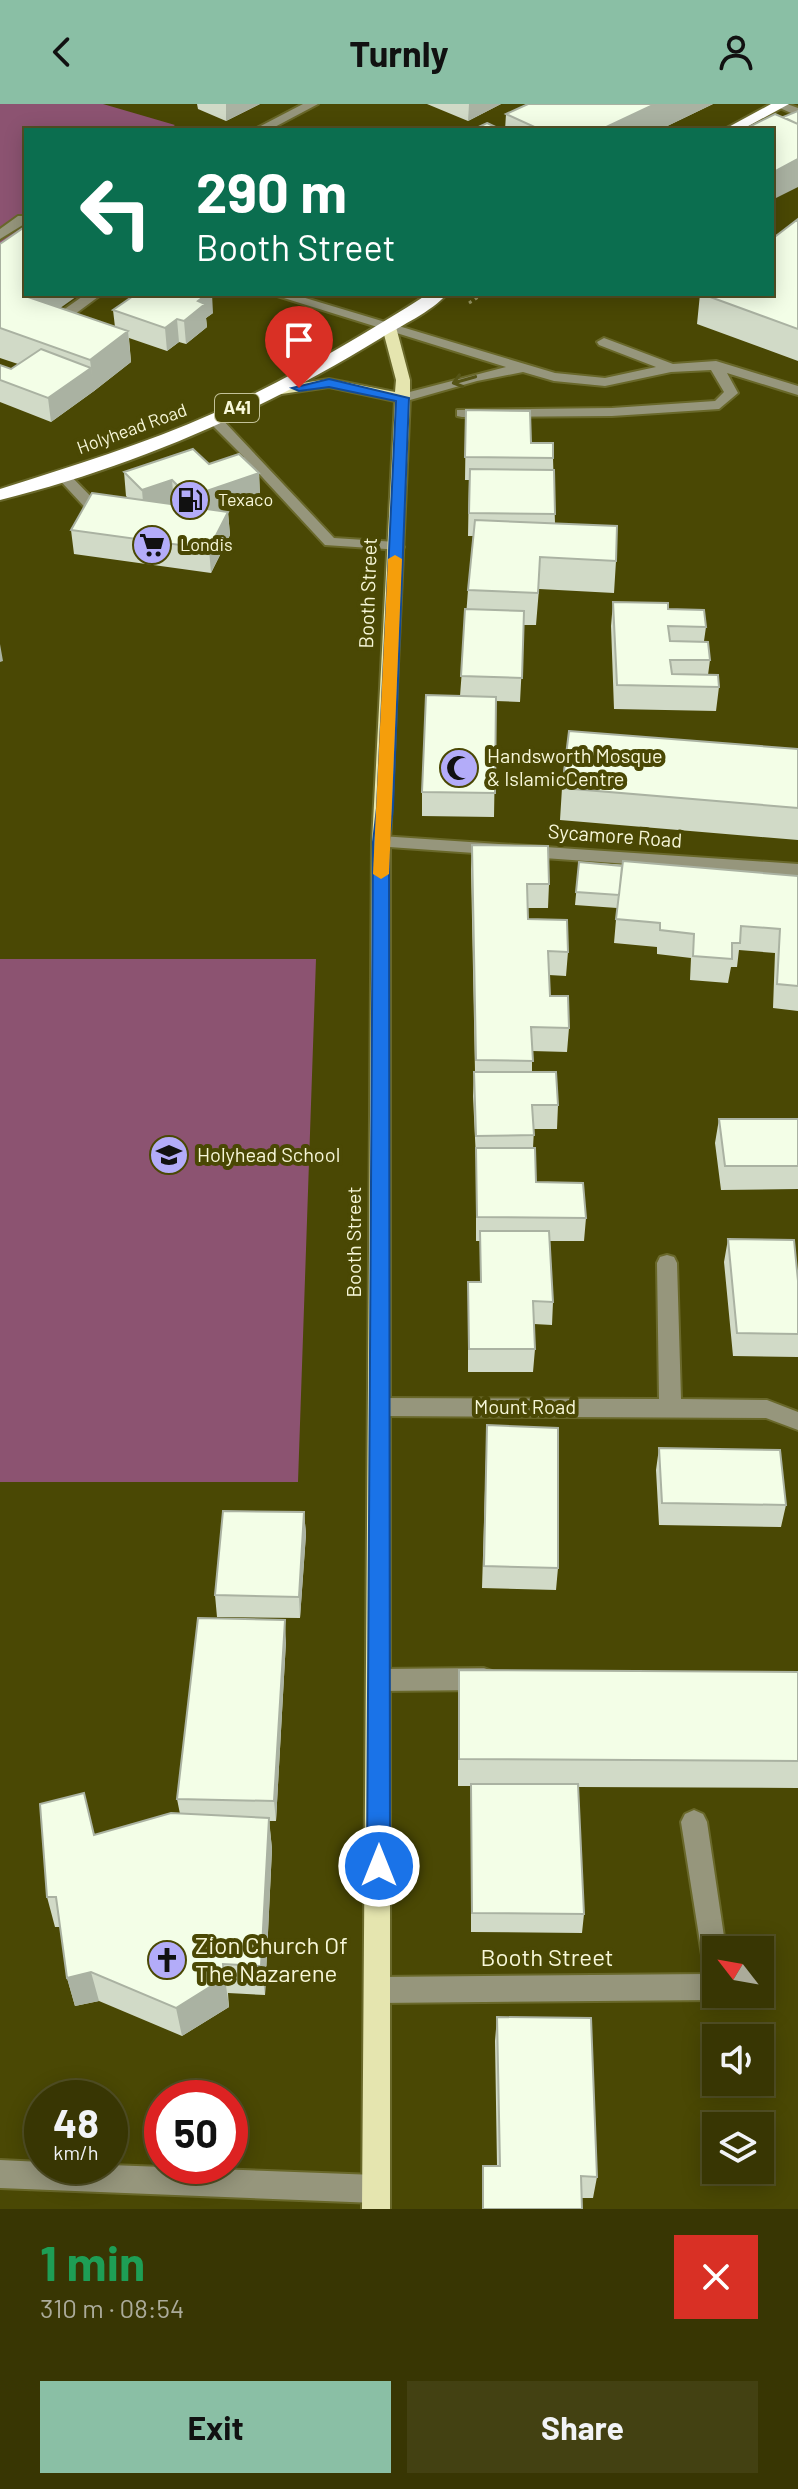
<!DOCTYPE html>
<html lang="en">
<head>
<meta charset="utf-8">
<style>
	:root { --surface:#383603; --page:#434112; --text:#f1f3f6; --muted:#abab9a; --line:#525025; --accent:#8abfa5 }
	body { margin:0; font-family:Barlow,sans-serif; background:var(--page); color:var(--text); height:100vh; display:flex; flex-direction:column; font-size:30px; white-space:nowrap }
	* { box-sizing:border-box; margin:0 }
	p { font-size:26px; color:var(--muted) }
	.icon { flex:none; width:44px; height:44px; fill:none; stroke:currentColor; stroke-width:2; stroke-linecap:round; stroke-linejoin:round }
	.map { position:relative; height:2105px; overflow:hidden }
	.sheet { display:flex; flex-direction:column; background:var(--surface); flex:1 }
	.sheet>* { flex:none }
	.banner { position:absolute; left:24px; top:24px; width:750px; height:168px; border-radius:0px; box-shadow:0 4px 20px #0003,0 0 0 2px var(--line); background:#0b6e4f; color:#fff; overflow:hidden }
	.needle { width:52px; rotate:301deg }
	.fabs { position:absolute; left:702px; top:1832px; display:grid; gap:16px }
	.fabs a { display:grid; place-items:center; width:72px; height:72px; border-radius:0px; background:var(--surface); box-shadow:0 4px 20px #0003,0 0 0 2px var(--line); font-size:40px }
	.speed { position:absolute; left:24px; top:1976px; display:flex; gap:16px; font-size:40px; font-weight:700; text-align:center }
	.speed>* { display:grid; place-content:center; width:104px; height:104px; border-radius:50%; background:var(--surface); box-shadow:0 4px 20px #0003,0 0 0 2px var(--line); line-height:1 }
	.speed small { font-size:20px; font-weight:400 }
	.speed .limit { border:12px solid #d22; background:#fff; color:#111 }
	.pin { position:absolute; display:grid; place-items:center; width:68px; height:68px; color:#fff; margin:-82px -34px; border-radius:50% 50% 50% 0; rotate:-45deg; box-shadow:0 0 8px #0007 }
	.pin .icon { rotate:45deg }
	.me { position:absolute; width:88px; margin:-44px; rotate:0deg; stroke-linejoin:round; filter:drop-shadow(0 0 6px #0008) }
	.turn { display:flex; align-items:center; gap:28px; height:168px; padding:0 40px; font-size:36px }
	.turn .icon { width:104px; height:104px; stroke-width:2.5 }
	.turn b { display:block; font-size:56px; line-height:68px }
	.round { display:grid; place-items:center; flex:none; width:84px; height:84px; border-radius:0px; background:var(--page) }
	.summary { display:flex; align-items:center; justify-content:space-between; height:136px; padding:0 40px }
	h1 { font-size:48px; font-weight:700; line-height:60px; color:#1e9e55 }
	.action { display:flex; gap:16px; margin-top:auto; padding:16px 40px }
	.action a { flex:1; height:92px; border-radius:0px; background:var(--accent); color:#111; font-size:32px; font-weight:700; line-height:92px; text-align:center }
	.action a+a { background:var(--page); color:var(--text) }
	header { display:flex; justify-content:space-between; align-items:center; height:104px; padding:0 40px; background:var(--accent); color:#111; font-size:36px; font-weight:700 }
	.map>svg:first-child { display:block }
	.green { fill:#8c5371 }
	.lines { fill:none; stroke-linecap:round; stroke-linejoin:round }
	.minor-casing { stroke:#69682a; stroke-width:4 }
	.major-casing { stroke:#69682a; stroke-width:4 }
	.highway-casing { stroke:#69682a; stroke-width:4 }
	.path { stroke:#969561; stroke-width:3; stroke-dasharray:3 4; stroke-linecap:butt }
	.minor { fill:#96967c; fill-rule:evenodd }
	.major { fill:#e5e5af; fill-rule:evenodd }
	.highway { fill:#fff; fill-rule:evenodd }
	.wall { fill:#d1dac7 }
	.shaded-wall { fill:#aab2a2 }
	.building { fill:#f3fee7; stroke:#aab2a2; stroke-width:2 }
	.oneway { stroke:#555416 }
	.route { fill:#1a73e8; stroke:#114b97; stroke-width:2 }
	.slow { fill:#f59e0b }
	.labels { text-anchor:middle; stroke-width:8; stroke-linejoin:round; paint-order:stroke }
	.shield { fill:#4a4804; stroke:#c3c298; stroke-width:2 }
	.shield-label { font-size:18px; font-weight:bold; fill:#f7f7d8 }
	.far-street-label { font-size:18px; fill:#f7f7d8; stroke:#4a4804 }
	.far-poi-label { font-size:18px; fill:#f7f7d8; stroke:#4a4804; text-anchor:start }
	.street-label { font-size:20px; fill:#f7f7d8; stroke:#4a4804 }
	.poi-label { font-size:20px; fill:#f7f7d8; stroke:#4a4804; text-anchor:start }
	.near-poi-label { font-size:24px; fill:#f7f7d8; stroke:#4a4804; text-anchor:start }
	.near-street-label { font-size:24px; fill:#f7f7d8; stroke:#4a4804 }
</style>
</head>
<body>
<header><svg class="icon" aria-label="back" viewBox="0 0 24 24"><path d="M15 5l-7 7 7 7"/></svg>Turnly<svg class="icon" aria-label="person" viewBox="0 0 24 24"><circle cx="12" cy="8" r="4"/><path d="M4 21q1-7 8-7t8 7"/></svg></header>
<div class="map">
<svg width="798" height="2105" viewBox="0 0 798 2105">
	<rect width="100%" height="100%" fill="#4a4804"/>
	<path class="green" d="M0 0H103L175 21 168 26H26V129L0 149Z
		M0 855H316L298 1378H0Z"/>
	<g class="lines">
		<defs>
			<path id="minor" d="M303 0H318L269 26H253Z
				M787 0 798 4V12L773 1Z
				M18 112H26V119L0 135V125Z
				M86 190H102L59 222H49V216Z
				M271 190H292L555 269 605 274 656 263 599 241 597 238 604 234 673 260 716 257 798 282V291L727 269 738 289 719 305 612 312 462 313 457 312V306L612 304 715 297 724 288 711 266 671 268 605 282 554 277 523 268 477 277 403 298 398 297V291L506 263Z
				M214 311 219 312 334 434 396 438 404 443 401 446 325 441 251 361 222 370 217 369V363L244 353 209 318V312Z
				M62 367 67 368 100 402 114 401V407L92 411 55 371Z
				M381 732 798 760V772L375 742 372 738Z
				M667 1151 674 1153 677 1159 681 1295 767 1296 798 1308V1326L766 1314 380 1312 372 1309 369 1303 372 1297 380 1294 659 1295 657 1159 660 1153Z
				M484 1564 492 1567 496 1575 492 1583 484 1586 380 1587 372 1584 368 1576 372 1568 380 1565Z
				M694 1706 703 1710 707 1718 726 1846H716V1890H726L725 1892 716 1896 378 1899 369 1895 365 1886 369 1877 378 1873 705 1870 681 1718 685 1710Z
				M0 2056 42 2058V2062L110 2061 376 2071 386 2075 390 2085 386 2095 376 2099 0 2084Z"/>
			<path id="major" d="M389 219 396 223 410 276V294L390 738V2105H362L372 738 395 297 329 283 268 292 261 288 268 284 329 275 395 288 396 276 382 223Z"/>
			<path id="highway" d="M771 0H789L741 26H723Z
				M428 190H447C431 208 402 221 381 234 264 306 134 363 0 396V385C72 362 145 340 214 309 288 275 359 234 428 190Z"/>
		</defs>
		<use href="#minor" class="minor-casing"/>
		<use href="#major" class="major-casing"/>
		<use href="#highway" class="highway-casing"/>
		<path class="path" d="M469 199 483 190"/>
		<use href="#minor" class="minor"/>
		<use href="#major" class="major"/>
		<use href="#highway" class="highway"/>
	</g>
	<path class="wall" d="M197 0H260L226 17 198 5Z
		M427 0H501L468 17Z
		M528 0H713L659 26H505L506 10Z
		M798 115V257L697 220 700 190H772Z
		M0 140 60 204 115 223 113 206 213 209 206 214 207 223 186 240 179 238 167 247 129 234 131 258 94 287 51 318 0 298V261L11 265 18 260 0 254Z
		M466 306 531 339 553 354 555 419 616 457 614 489 539 485 536 521H524L520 598 496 597 494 713 422 712V688L460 592 468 486 473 432H468L469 376H465Z
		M209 360 259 369 260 392 219 406 228 408 230 431 211 469 74 450 71 426 128 394 126 392 124 368Z
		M613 498 668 505 706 523 704 537 710 556 708 571 719 583 716 607 614 605 611 522Z
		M798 645V736L560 716 562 684Z
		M472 741 549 780 548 804H528V815L568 848 566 872 549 871 550 892 569 924 567 948 532 947V968L558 1001 557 1025H534L533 1044 536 1078 586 1114 584 1137H550L553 1198 552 1221 534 1220 535 1245 533 1268H468V1178H480V1137H476V1055L473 992 474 968H475L471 765Z
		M579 758 798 772V907L773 904 775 849 739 846 737 863H731L728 879 690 876 691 854 657 850V843L614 839 617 804 575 801Z
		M719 1015H798V1085L721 1086 715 1039Z
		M728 1135 798 1177V1253L733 1252 724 1158Z
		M487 1321 558 1464 556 1486 482 1484Z
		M659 1344 786 1401 781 1423 659 1421 656 1366Z
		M304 1408 306 1430 300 1514 217 1513 215 1491Z
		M286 1537 276 1717H269L272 1745 265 1891 228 1889 229 1903 182 1932 99 1897 75 1902 67 1874 60 1823H55L47 1793 94 1731 180 1710 177 1695Z
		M459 1566 798 1568V1684L578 1683 584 1810 582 1829 471 1828V1682H458V1594Z
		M497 1913 597 2073 593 2094H582V2105H482L483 2062H497L495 1937Z"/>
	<path class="shaded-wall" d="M226 0H260L226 17Z
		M469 0H501L468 17Z
		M655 0H713L659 26H600Z
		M798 55V83L772 96V69Z
		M33 190H80L32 224 28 193Z
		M207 190H212L213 209 206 214 207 223 186 240 184 217 198 197Z
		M177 215 179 238 167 247 165 224Z
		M128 227 131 258 94 287 90 256Z
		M91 264 94 287 51 318 48 294Z
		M259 369 260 392 191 416 189 393Z
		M172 376 174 399 144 410 142 386Z
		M228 408 230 431 211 469 209 445Z
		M0 540 3 557 0 558Z
		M304 1408 306 1430 300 1514 299 1493Z
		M285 1516 286 1537 276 1717 274 1697Z
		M269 1714 272 1745 265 1891 261 1862Z
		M223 1860 229 1903 182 1932 176 1904Z
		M91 1868 99 1897 75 1902 67 1874Z"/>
	<path class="building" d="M528 0H655L600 26H541L506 10Z
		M798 7V20L783 13Z
		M775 10 798 20V55L772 69V26H743Z
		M487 19 502 26H472Z
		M798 115V225L702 190H772V135Z
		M26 122V190H33L28 193 128 227 90 256 0 224V140Z
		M136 190H207L198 197 205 200 184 217 177 215 165 224 113 206Z
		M41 245 91 264 48 294 0 276V261L11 265Z
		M466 306 530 307 531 339H553V354L465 353Z
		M193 345 209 360 239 350 259 369 189 393 172 376 142 386 124 368Z
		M470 365 554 366 555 410 469 409Z
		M92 389 228 408 209 445 71 426Z
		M475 416 617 422 616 457 540 453 538 489 468 486Z
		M613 498 668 499V505L704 506 706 523 668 522 670 537 708 538 710 556H670L672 570 718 571 719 583 617 581Z
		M465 505 524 507 522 574 461 572Z
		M426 591 496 593 495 689 422 688Z
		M569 627 798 645V704L562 684Z
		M472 741 548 742 549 780H527L528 815 567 816 568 848 548 847 550 892H568L569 924 531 923 533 957 476 956Z
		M623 757 798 772V882L777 880 780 825 741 822 740 839H732V855L693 852 694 830 660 826V819L616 815Z
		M579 758 622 762 619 791 576 788Z
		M474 968H556L558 1001H532L534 1031 476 1032Z
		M719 1015H798V1062H725Z
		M476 1044H535L536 1078 583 1079 586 1114 477 1113Z
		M480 1127H549L553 1198 533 1197 535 1245H469L468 1178H481Z
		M728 1135 794 1136 798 1177V1230L737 1229Z
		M487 1321 558 1324V1464L484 1462Z
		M659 1344 780 1346 786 1401 662 1399Z
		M223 1407 304 1408 299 1493 215 1491Z
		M198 1514 285 1516 274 1697 177 1695Z
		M459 1566 798 1568V1657L459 1655Z
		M471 1680H578L584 1810 472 1809Z
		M84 1689 94 1731 171 1709 269 1714 261 1862 223 1860 224 1874 176 1904 91 1868 67 1874 56 1793H47L40 1700Z
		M497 1913 591 1914 597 2073 581 2072 582 2105H483V2062H500Z"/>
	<defs><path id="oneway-shaft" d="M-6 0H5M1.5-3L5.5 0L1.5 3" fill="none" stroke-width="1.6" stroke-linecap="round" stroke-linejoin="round" transform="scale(2)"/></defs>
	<use class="oneway" href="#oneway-shaft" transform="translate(464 276) rotate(164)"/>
	<path class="route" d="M329 275 409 294 393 704 389 738 390 1762 387 1770 379 1773 371 1770 367 1762 373 738 377 704 396 297 329 283 299 287 292 284Z"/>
	<path class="slow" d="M395 451 402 455 389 770 381 775 373 770 388 455Z"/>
	<defs>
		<symbol id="fuel-disc" viewBox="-11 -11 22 22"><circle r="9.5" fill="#b3acf9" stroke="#4a4804"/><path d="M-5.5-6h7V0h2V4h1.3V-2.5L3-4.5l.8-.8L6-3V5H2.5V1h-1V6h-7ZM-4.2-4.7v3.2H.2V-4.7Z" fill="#111"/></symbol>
		<symbol id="supermarket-disc" viewBox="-11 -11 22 22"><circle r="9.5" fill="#b3acf9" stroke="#4a4804"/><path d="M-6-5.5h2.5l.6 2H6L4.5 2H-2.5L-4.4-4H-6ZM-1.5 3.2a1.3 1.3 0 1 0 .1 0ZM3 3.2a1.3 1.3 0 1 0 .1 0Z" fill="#111"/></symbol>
		<symbol id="mosque-disc" viewBox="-11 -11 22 22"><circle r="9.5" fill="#b3acf9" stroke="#4a4804"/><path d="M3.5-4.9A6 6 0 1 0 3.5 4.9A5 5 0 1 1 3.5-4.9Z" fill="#111"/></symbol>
		<symbol id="school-disc" viewBox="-11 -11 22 22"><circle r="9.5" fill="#b3acf9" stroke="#4a4804"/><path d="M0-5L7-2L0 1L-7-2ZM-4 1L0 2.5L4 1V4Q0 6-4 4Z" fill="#111"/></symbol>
		<symbol id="church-disc" viewBox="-11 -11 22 22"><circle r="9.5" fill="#b3acf9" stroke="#4a4804"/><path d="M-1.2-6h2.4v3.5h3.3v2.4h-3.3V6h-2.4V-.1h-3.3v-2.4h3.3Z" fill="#111"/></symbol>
	</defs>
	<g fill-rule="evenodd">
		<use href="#fuel-disc" x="168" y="374" width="44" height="44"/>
		<use href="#supermarket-disc" x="130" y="419" width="44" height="44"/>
		<use href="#mosque-disc" x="437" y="642" width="44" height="44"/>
		<use href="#school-disc" x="147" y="1029" width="44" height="44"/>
		<use href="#church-disc" x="145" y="1834" width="44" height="44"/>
	</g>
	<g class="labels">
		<rect class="shield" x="215" y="290" width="44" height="28" rx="6"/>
		<g class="shield-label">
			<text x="237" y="310">A41</text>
		</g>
		<g class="far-street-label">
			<text transform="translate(132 325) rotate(-20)" y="6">Holyhead Road</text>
		</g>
		<g class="far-poi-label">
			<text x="218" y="402">Texaco</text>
			<text x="180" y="447">Londis</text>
		</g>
		<g class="street-label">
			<text transform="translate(368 489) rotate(-88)" y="7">Booth Street</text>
			<text transform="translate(615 732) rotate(4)" y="7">Sycamore Road</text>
			<text transform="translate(354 1138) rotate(-90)" y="7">Booth Street</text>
			<text x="525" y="1310">Mount Road</text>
		</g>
		<g class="poi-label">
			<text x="487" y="659">Handsworth Mosque<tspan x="487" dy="23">&amp; IslamicCentre</tspan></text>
			<text x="197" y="1058">Holyhead School</text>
		</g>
		<g class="near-poi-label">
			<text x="195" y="1850">Zion Church Of<tspan x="195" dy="28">The Nazarene</tspan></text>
		</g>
		<g class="near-street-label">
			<text x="547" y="1862">Booth Street</text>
		</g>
	</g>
</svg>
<div class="fabs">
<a><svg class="needle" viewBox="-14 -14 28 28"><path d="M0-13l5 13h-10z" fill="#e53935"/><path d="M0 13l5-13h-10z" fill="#abab9a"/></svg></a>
<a><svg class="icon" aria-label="sound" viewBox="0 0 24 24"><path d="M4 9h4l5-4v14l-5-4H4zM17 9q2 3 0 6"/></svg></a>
<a><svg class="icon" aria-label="layers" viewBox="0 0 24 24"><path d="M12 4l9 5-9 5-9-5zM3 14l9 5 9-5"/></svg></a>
</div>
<div class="speed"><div>48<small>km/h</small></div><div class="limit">50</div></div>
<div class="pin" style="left:299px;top:284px;background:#d93025"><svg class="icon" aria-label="arrive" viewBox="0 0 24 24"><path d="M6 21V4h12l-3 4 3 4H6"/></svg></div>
<svg class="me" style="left:379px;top:1762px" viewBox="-20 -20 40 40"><circle r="17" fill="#1a73e8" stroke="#fff" stroke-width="3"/><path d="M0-11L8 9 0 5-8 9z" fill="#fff"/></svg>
<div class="banner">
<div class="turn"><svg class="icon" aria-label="left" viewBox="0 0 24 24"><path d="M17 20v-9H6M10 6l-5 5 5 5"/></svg><div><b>290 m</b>Booth Street</div></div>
</div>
</div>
<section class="sheet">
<div class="summary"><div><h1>1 min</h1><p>310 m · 08:54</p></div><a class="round" style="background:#d93025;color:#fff"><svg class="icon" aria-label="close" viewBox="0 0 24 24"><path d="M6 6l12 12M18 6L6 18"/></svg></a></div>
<div class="action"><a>Exit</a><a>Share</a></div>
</section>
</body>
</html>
